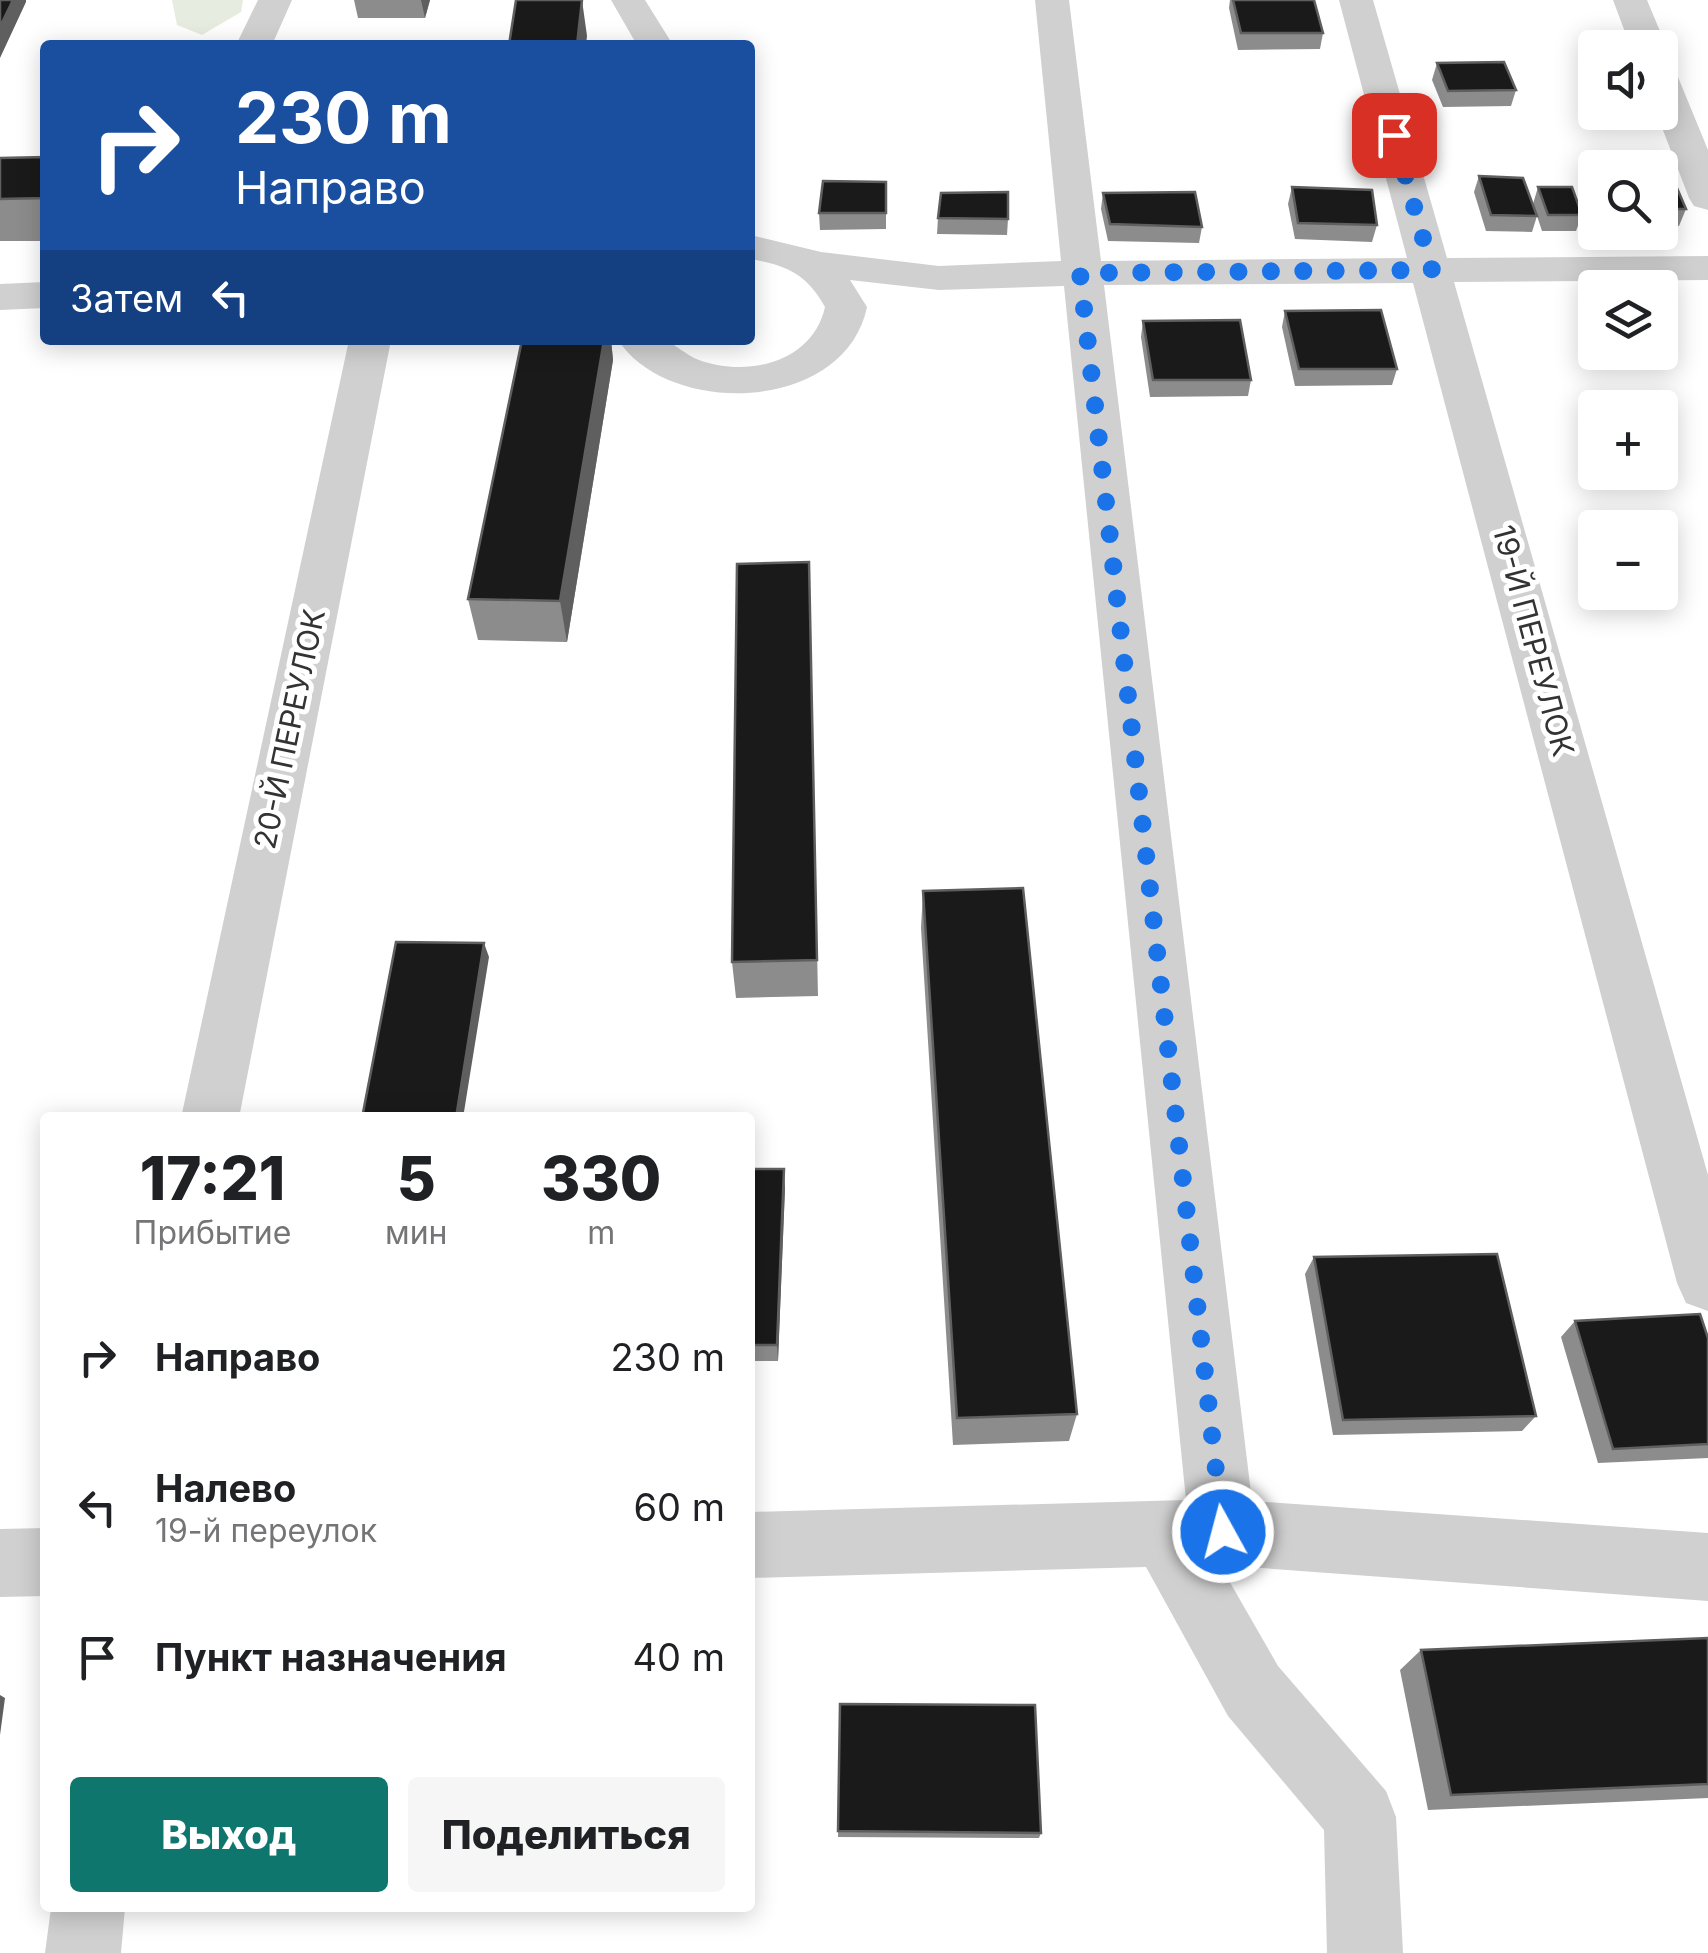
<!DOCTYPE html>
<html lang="ru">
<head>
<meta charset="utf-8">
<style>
	:root { --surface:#fff; --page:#f6f6f6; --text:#202124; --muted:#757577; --accent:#0f766e }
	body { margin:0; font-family:Inter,sans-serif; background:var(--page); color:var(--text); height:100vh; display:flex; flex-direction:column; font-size:38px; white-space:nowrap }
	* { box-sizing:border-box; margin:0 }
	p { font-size:32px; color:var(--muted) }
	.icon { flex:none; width:55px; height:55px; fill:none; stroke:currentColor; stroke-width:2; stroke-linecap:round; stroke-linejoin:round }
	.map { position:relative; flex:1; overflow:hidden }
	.drawer { position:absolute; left:40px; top:1112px; width:715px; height:800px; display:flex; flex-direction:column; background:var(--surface); border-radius:10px; box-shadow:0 5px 25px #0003 }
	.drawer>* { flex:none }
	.top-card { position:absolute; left:40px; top:40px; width:715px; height:305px; border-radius:10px; box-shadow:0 5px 25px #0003; background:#1a4fa0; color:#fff; overflow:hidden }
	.controls { position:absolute; left:1578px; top:30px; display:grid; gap:20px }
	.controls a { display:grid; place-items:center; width:100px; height:100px; border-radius:10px; background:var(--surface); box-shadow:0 5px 25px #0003; font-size:50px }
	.pin { position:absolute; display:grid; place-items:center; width:85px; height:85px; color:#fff; margin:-42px; border-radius:20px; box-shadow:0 5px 15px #0006 }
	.me { position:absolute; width:110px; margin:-55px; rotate:353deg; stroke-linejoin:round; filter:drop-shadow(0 0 8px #0008) }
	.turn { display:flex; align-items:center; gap:35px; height:210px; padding:0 30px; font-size:45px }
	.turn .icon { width:130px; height:130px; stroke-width:2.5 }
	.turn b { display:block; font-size:70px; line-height:85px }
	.then { display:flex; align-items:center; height:95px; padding:0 30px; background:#0003; gap:20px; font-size:38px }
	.eta { display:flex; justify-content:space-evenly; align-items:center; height:170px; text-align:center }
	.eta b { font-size:60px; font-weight:800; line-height:70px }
	.cta { display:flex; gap:20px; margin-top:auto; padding:20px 30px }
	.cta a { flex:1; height:115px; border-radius:10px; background:var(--accent); color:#fff; font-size:40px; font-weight:800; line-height:115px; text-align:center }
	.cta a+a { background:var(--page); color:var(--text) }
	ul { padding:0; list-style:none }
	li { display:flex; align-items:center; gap:30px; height:150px; padding:0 30px }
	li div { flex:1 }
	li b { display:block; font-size:38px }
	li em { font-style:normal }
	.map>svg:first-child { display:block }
	.green { fill:#e6ecdf }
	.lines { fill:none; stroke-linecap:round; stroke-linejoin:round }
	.minor { fill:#d0d0d0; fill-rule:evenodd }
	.wall { fill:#8c8c8c }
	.shaded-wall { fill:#5f5f5f }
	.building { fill:#1a1a1a; stroke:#5f5f5f; stroke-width:2.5 }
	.route { stroke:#1a73e8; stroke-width:18; stroke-dasharray:0 32.4 }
	.labels { text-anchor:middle; stroke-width:10; stroke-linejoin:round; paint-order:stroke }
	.street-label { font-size:30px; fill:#333; stroke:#fff }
</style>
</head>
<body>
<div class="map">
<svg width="1708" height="1953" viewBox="0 0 1708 1953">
	<rect width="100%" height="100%" fill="#fff"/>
	<path class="green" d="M172 0H243L241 12 202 35 177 25Z"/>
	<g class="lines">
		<path class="minor" d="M258 0H292L272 45H236Z
			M611 0H645L673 45H637Z
			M1035 0H1069L1101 261 1407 258 1339 0H1373L1447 258 1708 256V280L1454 282 1708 1175V1311L1686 1303 1677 1283 1413 283 1104 285 1252 1501 1708 1533V1601L1220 1565 1278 1666 1386 1791 1396 1817 1403 1953H1327L1324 1830 1228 1716 1146 1567 750 1578V1512L1186 1500 1064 286 939 290 850 280 867 307C845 413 669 418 618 340 631 340 653 336 665 340 676 345 686 355 699 360 748 378 813 362 825 307 807 274 786 265 750 259V235L821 252 939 266 1061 261Z
			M1613 0H1647L1667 48 1662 56 1660 48H1631Z
			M1660 66 1673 69 1678 77 1708 150V210L1694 206 1689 198 1656 112H1660Z
			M45 282V308L0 310V284Z
			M349 340H391L239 1118H181Z
			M45 1528V1596L0 1597V1529Z
			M51 1908H125L121 1953H45Z"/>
	</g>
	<path class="wall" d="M354 0H430L425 18H358Z
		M1230 0H1314L1323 33 1320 49 1238 50 1229 8Z
		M1437 63 1516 90 1511 106 1443 107 1432 80Z
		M45 157V241H0V158Z
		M1660 171 1686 209 1679 226 1660 225Z
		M1479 176 1533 204 1538 187 1582 215 1576 231H1542L1537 216 1532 232 1486 231 1474 192Z
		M886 182V229L820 230 819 213Z
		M1292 187 1377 225 1372 242 1295 239 1288 204Z
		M1103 193 1202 227 1199 243 1108 241 1101 209Z
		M938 218 1008 219 1007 235 937 234Z
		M1285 311 1397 369 1392 385 1295 386 1282 327Z
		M1143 321 1251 380 1248 396 1150 397 1141 337Z
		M604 340H611L613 360 567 642 478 640 468 599Z
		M809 562 818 996 736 998 732 962Z
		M923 891 1077 1414 1069 1441 953 1445 921 928Z
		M750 1169 785 1188 778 1361H750Z
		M1314 1257 1536 1416 1522 1431 1333 1435 1305 1274Z
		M1575 1321 1708 1338V1458L1598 1463 1561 1337Z
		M1708 1638V1798L1428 1810 1400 1670 1421 1650Z
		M840 1704 1041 1833 1039 1838 838 1837Z"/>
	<path class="shaded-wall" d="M13 0H26V2L0 58V27Z
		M421 0H430L425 18Z
		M582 0 587 36 586 45H577Z
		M604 340H611L613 360 567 642 560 601Z
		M484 943 489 957 463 1118H456Z
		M784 1169 785 1188 778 1361 777 1345Z
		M0 1695 5 1698 0 1735Z"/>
	<path class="building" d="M0 0H13L0 27Z
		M516 0H582L577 45H509Z
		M1233 0H1314L1323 33H1241Z
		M1504 62 1516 90 1448 91 1437 63Z
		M45 157V198L0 199V158Z
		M1660 171 1670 172 1686 209H1660Z
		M1479 176 1523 178 1537 216 1491 215Z
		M823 181 886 182V213H819Z
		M1292 187 1372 190 1377 225 1298 223Z
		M1538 187H1572L1582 215H1548Z
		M1008 192V219L938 218 941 193Z
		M1195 192 1202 227 1110 224 1103 193Z
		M1381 310 1397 369H1299L1285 311Z
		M1240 320 1251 380H1153L1143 321Z
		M522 340H604L560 601 468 599Z
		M809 562 817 960 732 962 737 564Z
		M1023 888 1077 1414 957 1418 923 891Z
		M396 942 484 943 456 1118H362Z
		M750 1169H784L777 1345H750Z
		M1497 1254 1536 1416 1343 1420 1314 1257Z
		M1700 1314 1708 1338V1444L1613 1449 1575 1321Z
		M1708 1638V1784L1451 1795 1421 1650Z
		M840 1704 1035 1705 1041 1833 838 1831Z"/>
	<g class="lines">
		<path class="route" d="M1223 1532 1080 273 1432 270 1394 135"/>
	</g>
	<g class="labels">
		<g class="street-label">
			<text transform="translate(1533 641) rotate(75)" y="10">19-Й ПЕРЕУЛОК</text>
			<text transform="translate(290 729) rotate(-78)" y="10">20-Й ПЕРЕУЛОК</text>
		</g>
	</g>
</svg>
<div class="controls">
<a><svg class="icon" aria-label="sound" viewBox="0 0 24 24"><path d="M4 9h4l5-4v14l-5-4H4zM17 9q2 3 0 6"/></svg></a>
<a><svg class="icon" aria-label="search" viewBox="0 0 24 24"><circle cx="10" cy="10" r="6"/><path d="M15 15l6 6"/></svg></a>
<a><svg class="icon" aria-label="layers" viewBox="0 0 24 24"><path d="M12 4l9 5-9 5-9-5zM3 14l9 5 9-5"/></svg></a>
<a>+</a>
<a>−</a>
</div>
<div class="pin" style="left:1394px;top:135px;background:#d93025"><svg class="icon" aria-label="arrive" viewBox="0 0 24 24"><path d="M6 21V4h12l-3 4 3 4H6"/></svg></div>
<svg class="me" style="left:1223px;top:1532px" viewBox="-20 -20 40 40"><circle r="17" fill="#1a73e8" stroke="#fff" stroke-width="3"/><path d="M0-11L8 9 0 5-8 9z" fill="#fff"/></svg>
<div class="top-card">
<div class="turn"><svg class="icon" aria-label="right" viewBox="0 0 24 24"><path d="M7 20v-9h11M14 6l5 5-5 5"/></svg><div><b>230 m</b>Направо</div></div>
<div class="then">Затем<svg class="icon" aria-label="left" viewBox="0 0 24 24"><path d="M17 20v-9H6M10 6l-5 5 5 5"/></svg></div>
</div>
<section class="drawer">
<div class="eta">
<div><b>17:21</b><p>Прибытие</p></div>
<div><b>5</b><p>мин</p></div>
<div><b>330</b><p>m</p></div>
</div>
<ul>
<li><svg class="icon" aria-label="right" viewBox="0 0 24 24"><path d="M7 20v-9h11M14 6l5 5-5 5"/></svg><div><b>Направо</b></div><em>230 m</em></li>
<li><svg class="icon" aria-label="left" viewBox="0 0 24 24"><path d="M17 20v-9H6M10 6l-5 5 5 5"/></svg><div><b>Налево</b><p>19-й переулок</p></div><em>60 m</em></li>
<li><svg class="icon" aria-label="arrive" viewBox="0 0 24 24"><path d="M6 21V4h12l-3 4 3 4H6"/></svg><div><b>Пункт назначения</b></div><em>40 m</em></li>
</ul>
<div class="cta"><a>Выход</a><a>Поделиться</a></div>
</section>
</div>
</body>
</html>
